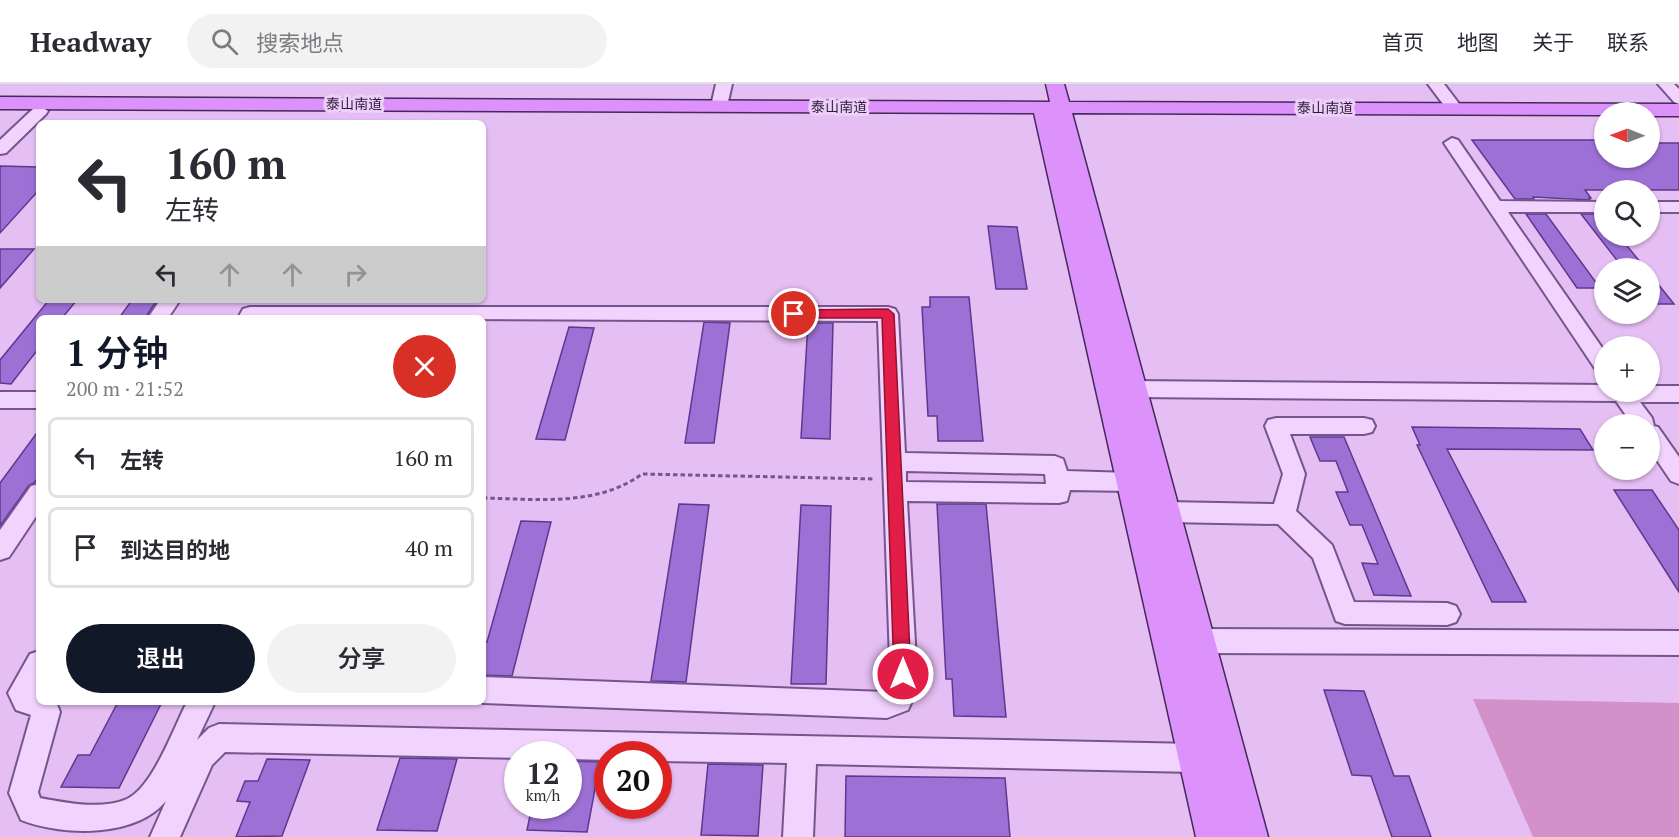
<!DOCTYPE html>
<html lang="zh">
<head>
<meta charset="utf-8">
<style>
	:root { --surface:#fff; --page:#f2f2f3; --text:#2b2b33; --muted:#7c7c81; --line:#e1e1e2; --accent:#111827 }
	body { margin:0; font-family:"PT Serif","Noto Sans SC",serif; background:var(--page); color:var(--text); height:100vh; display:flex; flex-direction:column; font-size:22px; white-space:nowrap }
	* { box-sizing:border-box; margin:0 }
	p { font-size:20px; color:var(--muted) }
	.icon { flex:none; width:33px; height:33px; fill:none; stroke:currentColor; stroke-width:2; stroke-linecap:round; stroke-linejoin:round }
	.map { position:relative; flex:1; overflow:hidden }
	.panel { position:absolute; left:36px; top:231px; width:450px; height:390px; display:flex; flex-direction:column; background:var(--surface); border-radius:9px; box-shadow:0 2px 4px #0004 }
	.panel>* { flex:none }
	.guide { position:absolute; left:36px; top:36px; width:450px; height:183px; border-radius:9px; box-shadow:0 2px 4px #0004; background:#fff; color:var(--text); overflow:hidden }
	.needle { width:39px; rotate:271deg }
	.controls { position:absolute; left:1594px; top:18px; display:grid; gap:12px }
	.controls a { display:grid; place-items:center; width:66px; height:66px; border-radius:50%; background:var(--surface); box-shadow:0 2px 4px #0004; font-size:30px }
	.speed { position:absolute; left:504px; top:657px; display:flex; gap:12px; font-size:30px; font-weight:700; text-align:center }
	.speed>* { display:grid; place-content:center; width:78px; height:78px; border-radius:50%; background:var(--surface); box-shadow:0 2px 4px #0004; line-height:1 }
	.speed small { font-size:15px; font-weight:400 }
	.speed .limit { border:9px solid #d22; background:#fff; color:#111 }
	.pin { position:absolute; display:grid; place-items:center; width:51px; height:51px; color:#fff; margin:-26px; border:3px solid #fff; border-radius:50%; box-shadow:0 2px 6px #0007 }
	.me { position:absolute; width:66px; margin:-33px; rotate:0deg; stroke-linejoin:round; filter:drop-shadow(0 0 4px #0008) }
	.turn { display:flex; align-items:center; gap:21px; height:126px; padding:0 30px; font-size:27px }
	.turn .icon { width:78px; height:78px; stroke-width:2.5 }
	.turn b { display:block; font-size:42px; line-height:51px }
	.lanes { display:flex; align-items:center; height:57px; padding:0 30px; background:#0003; justify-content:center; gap:30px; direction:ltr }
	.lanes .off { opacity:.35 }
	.round { display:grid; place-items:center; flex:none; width:63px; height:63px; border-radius:32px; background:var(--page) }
	.overview { display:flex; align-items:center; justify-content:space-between; height:102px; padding:0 30px }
	h1 { font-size:36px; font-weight:600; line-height:45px; color:var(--accent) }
	.action { display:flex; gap:12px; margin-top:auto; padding:12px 30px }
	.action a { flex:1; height:69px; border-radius:36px; background:var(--accent); color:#fff; font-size:24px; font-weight:600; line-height:69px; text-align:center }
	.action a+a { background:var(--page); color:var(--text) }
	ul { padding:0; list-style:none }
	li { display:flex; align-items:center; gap:18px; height:81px; margin:0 12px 9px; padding:0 18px; border:3px solid var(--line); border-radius:9px }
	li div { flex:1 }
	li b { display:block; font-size:22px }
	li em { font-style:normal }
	header { display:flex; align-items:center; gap:36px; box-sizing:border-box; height:84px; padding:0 30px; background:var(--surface); border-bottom:2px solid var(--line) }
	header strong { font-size:28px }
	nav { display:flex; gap:33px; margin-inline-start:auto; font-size:21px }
	.search { width:420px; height:54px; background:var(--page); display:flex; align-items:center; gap:15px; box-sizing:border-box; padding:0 21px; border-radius:33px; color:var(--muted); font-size:22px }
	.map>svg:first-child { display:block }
	.green { fill:#d291c9 }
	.building { fill:#9d70d5; stroke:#5d388f; stroke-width:1.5 }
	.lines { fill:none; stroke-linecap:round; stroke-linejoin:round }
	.minor-casing { stroke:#75558e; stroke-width:4 }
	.major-casing { stroke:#422a5b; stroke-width:3 }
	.path { stroke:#75558e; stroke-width:3; stroke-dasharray:4.5 3; stroke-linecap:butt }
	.minor { fill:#f1d3fd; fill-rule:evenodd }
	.major { fill:#dd92fb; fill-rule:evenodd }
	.route { fill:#e11d48; stroke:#92132f; stroke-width:1.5 }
	.labels { text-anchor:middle; stroke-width:6; stroke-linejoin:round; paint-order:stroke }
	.far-street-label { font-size:14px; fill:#2c1b3b; stroke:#eecff9 }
</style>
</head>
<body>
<header>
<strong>Headway</strong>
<div class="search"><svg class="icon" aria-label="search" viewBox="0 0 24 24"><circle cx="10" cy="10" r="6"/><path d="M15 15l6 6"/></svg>搜索地点</div>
<nav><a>首页</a><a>地图</a><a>关于</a><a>联系</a></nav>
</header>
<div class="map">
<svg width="1679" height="753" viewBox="0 0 1679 753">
	<rect width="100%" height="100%" fill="#e5bef3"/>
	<path class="green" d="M1473 615 1679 619V753H1533Z"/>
	<path class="building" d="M1472 56H1595L1605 68V74H1650V59H1679V106H1585L1591 114H1589L1590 116 1533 113 1534 115H1515Z
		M0 82 39 83V106L0 149Z
		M1526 130H1546L1600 204H1577Z
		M1581 130H1602L1605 134V152H1619L1645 184H1623Z
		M988 142 1017 143 1027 205H996Z
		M0 165H34L0 204Z
		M1650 190 1674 220H1655L1650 213Z
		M930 213H969L983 357H938L937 332H928L922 223H930Z
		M49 216H77L62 234H39V264L11 300 0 299V276Z
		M132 216H157L145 234H119Z
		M704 238 730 239 714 359H685Z
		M808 239H833L830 355 801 354Z
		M569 243 594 244 565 356 536 355Z
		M1412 343 1580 345 1593 366 1447 365 1526 518H1492L1417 361H1420Z
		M39 346V392L34 399 29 401 0 442V399Z
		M1310 353H1344L1411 512 1374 511 1362 479 1378 480 1362 441H1350L1336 408H1348L1336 377H1320Z
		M1614 406H1652L1679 446V508Z
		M679 420 709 421 686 598 651 597Z
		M937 420H986L1006 633 954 632 952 595H946Z
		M801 421 831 422 826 600H791Z
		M521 437 551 438 512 592 483 591V558H487Z
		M1324 606 1364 607 1394 692H1409L1431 753H1392L1371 692 1352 691Z
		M118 618H162L119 704 61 703 78 671H90Z
		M400 674 457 675 437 747 377 746Z
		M267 675 310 676 282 752 236 753 250 718 237 717 245 697H258Z
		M568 677 600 678 587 748 527 746 532 722H568Z
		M708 680 763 681 758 752 701 751Z
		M846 692 1005 694 1010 753H845Z"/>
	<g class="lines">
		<defs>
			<path id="minor" d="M716 0H732L727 22 719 27 711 22Z
				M1428 0H1444L1463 25 1461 28H1449Z
				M1658 0H1674L1679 5V20L1674 18Z
				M40 22 48 27 46 30 6 69 0 70V56L34 24Z
				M1452 54 1458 56 1500 117 1605 118V128H1508L1605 268V292L1598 289 1444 59Z
				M1650 118H1679V128H1650Z
				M160 216H180L168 234H148Z
				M250 223H888L895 225 898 230 905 369 1055 372 1063 375 1067 387 1130 389 1138 391 1141 398 1138 405 1130 407 1070 406 1067 417 1059 419 907 417 916 577 912 617 908 626 887 634 483 619V593L886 608 890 577 878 237 238 234 243 225ZM906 387 1045 390 1046 400 906 398Z
				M1134 297 1605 301V308H1650V302H1679V318H1640L1652 334 1654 342 1658 343 1679 373V400L1671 397 1650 366V340H1632L1616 317 1134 313 1127 311 1123 305 1127 299Z
				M0 308H39V324H0Z
				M1276 334H1364L1372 336 1375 342 1372 348 1364 350H1290L1305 390 1296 427 1332 461 1354 518 1447 519 1456 522 1460 530 1456 538 1447 541 1345 540 1336 537 1313 474 1278 440 1166 438 1158 435 1154 428 1158 421 1166 418 1274 420 1283 390 1265 342 1268 336Z
				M39 400V428L9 473 0 476V446L31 402Z
				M1199 545 1679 547V571L1199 569 1190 565 1186 557 1190 549Z
				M39 567V618H56L60 628 38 708 40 714C66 719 102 726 127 715 153 703 174 643 187 618H215L197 656 209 644 219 640 1195 660 1205 664 1209 674 1205 684 1195 688 816 680 813 753H783L787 679 658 677V670H608V676L568 675V670H518V674L225 668 212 681 180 753H150L166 717C136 753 65 753 21 736L9 709 31 631 16 626 8 609 30 570Z"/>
			<path id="major" d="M1046 0H1064L1069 18 1679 20V32H1650V28H1605V31L1072 29 1268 753H1232L1103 232 1232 753H1196L1034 29 0 25V13L1050 18Z"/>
		</defs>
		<use href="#minor" class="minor-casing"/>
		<use href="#major" class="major-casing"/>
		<path class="path" d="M483 414C536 415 597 423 642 390L875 395"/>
		<use href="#minor" class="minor"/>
		<use href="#major" class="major"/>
	</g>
	<path class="route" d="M888 225 894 230 911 590 908 595 903 598 897 595 894 590 882 234H794L788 230 794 226Z"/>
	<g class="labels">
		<g class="far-street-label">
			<text x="354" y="25">泰山南道</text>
			<text x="839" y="28">泰山南道</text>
			<text x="1325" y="29">泰山南道</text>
		</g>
	</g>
</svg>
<div class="controls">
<a><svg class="needle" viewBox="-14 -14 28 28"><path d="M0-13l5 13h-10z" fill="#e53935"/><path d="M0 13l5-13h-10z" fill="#7c7c81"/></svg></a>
<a><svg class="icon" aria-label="search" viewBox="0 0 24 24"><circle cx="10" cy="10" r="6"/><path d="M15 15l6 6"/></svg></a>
<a><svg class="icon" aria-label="layers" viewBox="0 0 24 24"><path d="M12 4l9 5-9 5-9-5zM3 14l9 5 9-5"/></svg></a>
<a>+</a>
<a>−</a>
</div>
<div class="speed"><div>12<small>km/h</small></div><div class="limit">20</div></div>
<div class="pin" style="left:794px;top:230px;background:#d93025"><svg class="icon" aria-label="arrive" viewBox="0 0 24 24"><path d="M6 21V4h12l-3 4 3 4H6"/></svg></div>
<svg class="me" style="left:903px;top:590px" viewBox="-20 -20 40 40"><circle r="17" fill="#e11d48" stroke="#fff" stroke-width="3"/><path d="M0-11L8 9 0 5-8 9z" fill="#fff"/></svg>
<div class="guide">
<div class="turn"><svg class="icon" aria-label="left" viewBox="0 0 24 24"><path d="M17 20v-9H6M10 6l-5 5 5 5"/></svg><div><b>160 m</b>左转</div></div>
<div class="lanes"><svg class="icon" aria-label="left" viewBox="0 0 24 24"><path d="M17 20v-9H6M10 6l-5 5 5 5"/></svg><svg class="icon off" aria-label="ahead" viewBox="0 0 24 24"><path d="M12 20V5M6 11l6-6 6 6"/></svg><svg class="icon off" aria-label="ahead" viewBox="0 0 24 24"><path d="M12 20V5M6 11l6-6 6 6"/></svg><svg class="icon off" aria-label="right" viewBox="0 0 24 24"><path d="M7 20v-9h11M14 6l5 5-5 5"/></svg></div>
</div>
<section class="panel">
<div class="overview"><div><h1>1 分钟</h1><p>200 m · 21:52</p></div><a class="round" style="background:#d93025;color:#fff"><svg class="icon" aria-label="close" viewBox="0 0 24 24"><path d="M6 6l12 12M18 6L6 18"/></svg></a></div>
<ul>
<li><svg class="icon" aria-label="left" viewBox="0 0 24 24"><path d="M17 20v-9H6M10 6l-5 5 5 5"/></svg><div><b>左转</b></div><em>160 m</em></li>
<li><svg class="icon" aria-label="arrive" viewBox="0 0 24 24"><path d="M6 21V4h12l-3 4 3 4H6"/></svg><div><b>到达目的地</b></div><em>40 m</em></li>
</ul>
<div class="action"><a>退出</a><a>分享</a></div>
</section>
</div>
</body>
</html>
